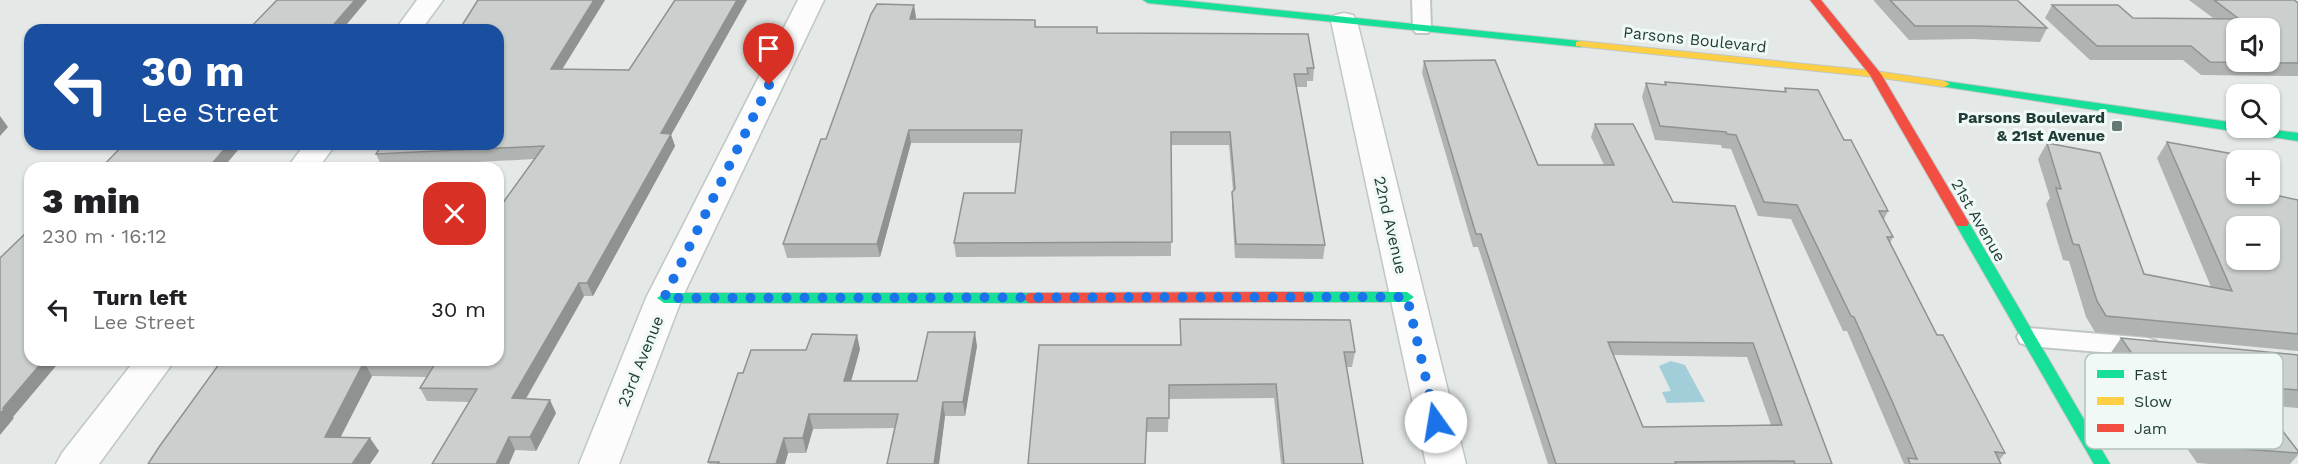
<!DOCTYPE html>
<html lang="en">
<head>
<meta charset="utf-8">
<style>
	:root { --surface:#fff; --page:#f2f2f2; --text:#202124; --muted:#757577 }
	body { margin:0; font-family:"Work Sans",sans-serif; background:var(--page); color:var(--text); height:100vh; display:flex; flex-direction:column; font-size:22px; white-space:nowrap }
	* { box-sizing:border-box; margin:0 }
	p { font-size:20px; color:var(--muted) }
	.icon { flex:none; width:33px; height:33px; fill:none; stroke:currentColor; stroke-width:2; stroke-linecap:round; stroke-linejoin:round }
	.map { position:relative; flex:1; overflow:hidden }
	.panel { position:absolute; left:24px; top:162px; width:480px; height:204px; display:flex; flex-direction:column; background:var(--surface); border-radius:18px; box-shadow:0 2px 4px #0004 }
	.panel>* { flex:none }
	.top-card { position:absolute; left:24px; top:24px; width:480px; height:126px; border-radius:18px; box-shadow:0 2px 4px #0004; background:#1a4fa0; color:#fff; overflow:hidden }
	.fabs { position:absolute; left:2226px; top:18px; display:grid; gap:12px }
	.fabs a { display:grid; place-items:center; width:54px; height:54px; border-radius:12px; background:var(--surface); box-shadow:0 2px 4px #0004; font-size:30px }
	.pin { position:absolute; display:grid; place-items:center; width:51px; height:51px; color:#fff; margin:-62px -26px; border-radius:50% 50% 50% 0; rotate:-45deg; box-shadow:0 0 6px #0007 }
	.pin .icon { rotate:45deg }
	.me { position:absolute; width:66px; margin:-33px; rotate:347deg; stroke-linejoin:round; filter:drop-shadow(0 0 4px #0008) }
	.turn { display:flex; align-items:center; gap:21px; height:126px; padding:0 18px; font-size:27px }
	.turn .icon { width:78px; height:78px; stroke-width:2.5 }
	.turn b { display:block; font-size:42px; line-height:51px }
	.round { display:grid; place-items:center; flex:none; width:63px; height:63px; border-radius:18px; background:var(--page) }
	.headline { display:flex; align-items:center; justify-content:space-between; height:102px; padding:0 18px }
	h1 { font-size:36px; font-weight:800; line-height:45px }
	ul { padding:0; list-style:none }
	li { display:flex; align-items:center; gap:18px; height:90px; padding:0 18px }
	li div { flex:1 }
	li b { display:block; font-size:22px }
	li em { font-style:normal }
	.map>svg:first-child { display:block }
	.water { fill:#a2ceda }
	.lines { fill:none; stroke-linecap:round; stroke-linejoin:round }
	.lane-casing { stroke:#c1c6c4; stroke-width:4 }
	.street-casing { stroke:#c1c6c4; stroke-width:3 }
	.fast-casing { stroke:#bfc7c5; stroke-width:2 }
	.slow-casing { stroke:#bfc7c5; stroke-width:2 }
	.jam-casing { stroke:#bfc7c5; stroke-width:2 }
	.lane { fill:#fbfcfb; fill-rule:evenodd }
	.street { fill:#fbfcfb; fill-rule:evenodd }
	.fast { fill:#16e098; fill-rule:evenodd }
	.slow { fill:#ffcf43; fill-rule:evenodd }
	.jam { fill:#f24e42; fill-rule:evenodd }
	.wall { fill:#afb3b1; fill-rule:evenodd }
	.shaded-wall { fill:#8e9290 }
	.building { fill:#cbd0ce; stroke:#8e9290; stroke-width:1.5; fill-rule:evenodd }
	.route { stroke:#1a73e8; stroke-width:10; stroke-dasharray:0 18 }
	.poi-dot { fill:#657a76; stroke:#f1f9f6; stroke-width:2 }
	.labels { text-anchor:middle; stroke-width:6; stroke-linejoin:round; paint-order:stroke }
	.street-label { font-size:16px; fill:#203e39; stroke:#f1f9f6 }
	.poi-label { font-size:16px; font-weight:bold; fill:#203e39; stroke:#f1f9f6; text-anchor:end }
	.key { fill:#f1f9f6; stroke:#b2c1bd; stroke-width:1.5 }
	.key-label { font-size:16px; fill:#203e39 }
</style>
</head>
<body>
<div class="map">
<svg width="2298" height="464" viewBox="0 0 2298 464">
	<rect width="100%" height="100%" fill="#e4e9e7"/>
	<path class="water" d="M1671 361 1685 365 1705 402 1667 403 1662 392 1671 391 1659 366Z"/>
	<g class="lines">
		<defs>
			<path id="lane" d="M1412 0H1430L1431 29 1428 33H1416L1413 29Z
				M2029 328 2147 338 2156 341 2159 347 2156 353 2147 356 2029 346 2020 343 2017 337 2020 331Z"/>
			<path id="street" d="M417 0H443L421 30H395Z
				M798 0H824L682 298 619 464H579L646 298Z
				M1344 13 1353 15 1357 21 1466 464H1426L1331 21 1335 15Z
				M305 144H336L318 168H287Z
				M135 360H175L99 464H56L62 453Z"/>
			<path id="fast" d="M1143 0H1179L1580 41 1586 44 1580 47 1148 3Z
				M1944 81 2236 123V128H2261L2298 133V141L1940 86 1938 84Z
				M1962 219 1969 223 2110 464H2094L1955 223Z
				M1303 292H1407L1414 297 1407 302H1303L1296 297Z
				M664 293H1029L1036 298 1029 303H664L657 298Z"/>
			<path id="slow" d="M1580 41 1875 71 1944 81 1950 84 1944 87 1875 77 1576 46V42Z"/>
			<path id="jam" d="M1810 0H1821L1881 74 1969 223 1967 226H1957L1870 75Z
				M1303 292 1310 297 1303 302 1029 303 1022 298 1029 293Z"/>
		</defs>
		<use href="#lane" class="lane-casing"/>
		<use href="#street" class="street-casing"/>
		<use href="#fast" class="fast-casing"/>
		<use href="#slow" class="slow-casing"/>
		<use href="#jam" class="jam-casing"/>
		<use href="#lane" class="lane"/>
		<use href="#street" class="street"/>
		<use href="#fast" class="fast"/>
		<use href="#slow" class="slow"/>
		<use href="#jam" class="jam"/>
	</g>
	<path class="wall" d="M478 0H605L562 69 629 70 675 0H747L671 135 675 146 593 296H584L526 399 556 413 536 451 515 450 509 464H432L469 402 427 401 420 388 427 377 372 376 340 437 379 451 370 464H148L222 360H498L502 204 535 159 382 167 376 154 380 148 379 145 498 144Z
		M1874 0H2017L2047 28 2040 42 1972 39 1909 40 1874 1Z
		M2189 0H2294L2298 3V76L2201 75 2183 60H2090L2045 18 2052 5 2133 18H2213Z
		M916 17 915 19 1035 20 1036 27H1097L1098 33 1314 68 1313 81H1307V87H1296L1325 245 1323 259 1235 258 1232 206V192L1233 191 1229 145H1171V256L956 257 954 243 1015 193 1021 143H911L880 257 787 258 783 244Z
		M1424 61 1538 165H1604L1591 137 1595 124 1673 202 1832 464H1548L1478 247H1473L1422 73ZM1614 355 1747 357 1771 425 1643 427Z
		M1665 82 1784 92 1785 88 1844 140 1888 211 1884 219 1893 237 1890 243 1937 335 2005 453 1999 461 2001 464H1904L1847 331H1843L1791 219 1758 216 1731 149 1722 148 1721 145 1655 140 1642 97 1646 83 1664 85Z
		M2167 142 2270 194 2298 200V351L2095 332 2086 317 2069 261 2063 260 2046 204 2050 198 2038 159 2047 143 2144 274 2211 287 2157 158Z
		M1180 319 1355 352 1352 367H1346L1363 464H1281L1274 398 1169 399 1168 432H1147L1039 345H1180Z
		M2121 338 2298 355V408L2262 405 2298 451V455L2290 464H2210L2197 463 2151 396H2147L2142 388H2132L2110 354Z
		M977 346 965 416H945L939 464H887L894 428 813 429 806 453H788L785 464H709L708 462 743 373 806 350 860 349 851 381H917Z"/>
	<path class="shaded-wall" d="M355 0H367L342 30H329Z
		M594 0H605L555 81 551 69Z
		M737 0H747L671 135 675 146 593 296 587 283 661 133Z
		M914 5 916 17 912 31 910 19Z
		M0 116 8 127 0 136Z
		M909 130 911 143 880 257 877 244Z
		M229 144H243L223 168H208Z
		M579 283 584 296 518 412 512 398Z
		M975 332 977 346 965 416 963 402Z
		M857 335 860 349 847 396 844 381Z
		M44 360H61L13 417 14 418 0 435V414L3 408Z
		M364 362 372 376 334 450 325 437Z
		M550 400 556 413 536 451 530 437Z
		M943 402 945 416 939 464H934Z
		M809 414 813 429 806 453 803 438Z
		M509 437 515 450 509 464H496Z
		M370 438 379 451 370 464H352Z
		M784 438 788 453 785 464H776Z"/>
	<path class="building" d="M277 0H355L329 30H248Z
		M478 0H594L551 69 629 70 675 0H737L661 133 671 134 587 283H579L512 398 550 400 530 437H509L496 464H432L477 389 420 388 435 364 364 362 325 437 370 438 352 464H148L159 447 222 360H498V205L502 204 544 146 376 154 382 145H379L380 144H498V30H459Z
		M1890 0H2017L2047 28 1978 26H1915Z
		M2214 0H2294L2298 3V63L2210 62 2191 46H2097L2052 5H2118L2133 18 2239 19ZM2236 28H2270V62H2236Z
		M877 4 914 5 910 19 1035 20V27H1097V33L1308 34 1314 68H1307L1308 74H1294L1325 245 1236 244 1232 192 1235 189 1230 132H1171L1172 242 954 243 964 193H1015L1022 130H909L877 244H783L821 139H826L871 14Z
		M1495 60 1538 165H1614L1595 124H1633L1673 202 1735 206 1832 464H1795L1794 461 1675 462 1676 464H1556L1481 234H1476L1424 61ZM1608 342 1753 343 1782 425 1643 427Z
		M1665 82 1786 92 1785 88 1818 90 1844 140H1851L1888 211H1879L1893 237H1887L1937 335H1943L2005 453 1995 452 2001 464H1910L1908 458 1917 459 1892 401 1854 317 1851 316 1797 205 1764 202 1736 135 1727 134 1726 132 1660 126 1646 83 1666 85Z
		M2167 142 2250 157 2252 160H2236V194H2270L2298 200V334L2106 316 2097 301 2079 245 2073 244 2056 188 2061 189 2047 143 2100 153 2144 274 2232 291ZM2236 226H2270V260H2236Z
		M124 144H229L208 168H101Z
		M30 229V360H44L3 408H5L0 414V258Z
		M1180 319 1350 320 1355 352H1344L1363 464H1284L1276 384 1169 385V418H1147L1145 464H1028L1039 345H1181Z
		M928 332H975L963 402H943L934 464H887L898 414H809L803 438H784L776 464H718L719 462H708L738 373H743L751 350H806L812 334 857 335 844 381H917Z
		M2121 338 2298 355V390L2248 386 2298 451V453L2211 447 2163 380 2159 379 2154 372 2144 371Z"/>
	<g class="lines">
		<path class="route" d="M769 85 664 298 1407 297 1436 422"/>
	</g>
	<rect class="poi-dot" x="2111" y="120" width="12" height="12" rx="3"/>
	<g class="labels">
		<g class="street-label">
			<text transform="translate(1695 39) rotate(6)" y="6">Parsons Boulevard</text>
			<text transform="translate(1979 220) rotate(60)" y="6">21st Avenue</text>
			<text transform="translate(1391 225) rotate(77)" y="6">22nd Avenue</text>
			<text transform="translate(640 361) rotate(-68)" y="6">23rd Avenue</text>
		</g>
		<g class="poi-label">
			<text x="2105" y="123">Parsons Boulevard<tspan x="2105" dy="18">&amp; 21st Avenue</tspan></text>
		</g>
	</g>
	<rect x="2085" y="353" width="198" height="96" rx="9" class="key"/>
	<rect x="2097" y="370" width="27" height="8" fill="#16e098"/>
	<rect x="2097" y="397" width="27" height="8" fill="#ffcf43"/>
	<rect x="2097" y="424" width="27" height="8" fill="#f24e42"/>
	<g class="key-label">
		<text x="2134" y="380">Fast</text>
		<text x="2134" y="407">Slow</text>
		<text x="2134" y="434">Jam</text>
	</g>
</svg>
<div class="fabs">
<a><svg class="icon" aria-label="sound" viewBox="0 0 24 24"><path d="M4 9h4l5-4v14l-5-4H4zM17 9q2 3 0 6"/></svg></a>
<a><svg class="icon" aria-label="search" viewBox="0 0 24 24"><circle cx="10" cy="10" r="6"/><path d="M15 15l6 6"/></svg></a>
<a>+</a>
<a>−</a>
</div>
<div class="pin" style="left:769px;top:85px;background:#d93025"><svg class="icon" aria-label="arrive" viewBox="0 0 24 24"><path d="M6 21V4h12l-3 4 3 4H6"/></svg></div>
<svg class="me" style="left:1436px;top:422px" viewBox="-20 -20 40 40"><circle r="19" fill="#fff"/><path d="M0-13L10 11 0 6-10 11z" fill="#1a73e8"/></svg>
<div class="top-card">
<div class="turn"><svg class="icon" aria-label="left" viewBox="0 0 24 24"><path d="M17 20v-9H6M10 6l-5 5 5 5"/></svg><div><b>30 m</b>Lee Street</div></div>
</div>
<section class="panel">
<div class="headline"><div><h1>3 min</h1><p>230 m · 16:12</p></div><a class="round" style="background:#d93025;color:#fff"><svg class="icon" aria-label="close" viewBox="0 0 24 24"><path d="M6 6l12 12M18 6L6 18"/></svg></a></div>
<ul>
<li><svg class="icon" aria-label="left" viewBox="0 0 24 24"><path d="M17 20v-9H6M10 6l-5 5 5 5"/></svg><div><b>Turn left</b><p>Lee Street</p></div><em>30 m</em></li>
</ul>
</section>
</div>
</body>
</html>
